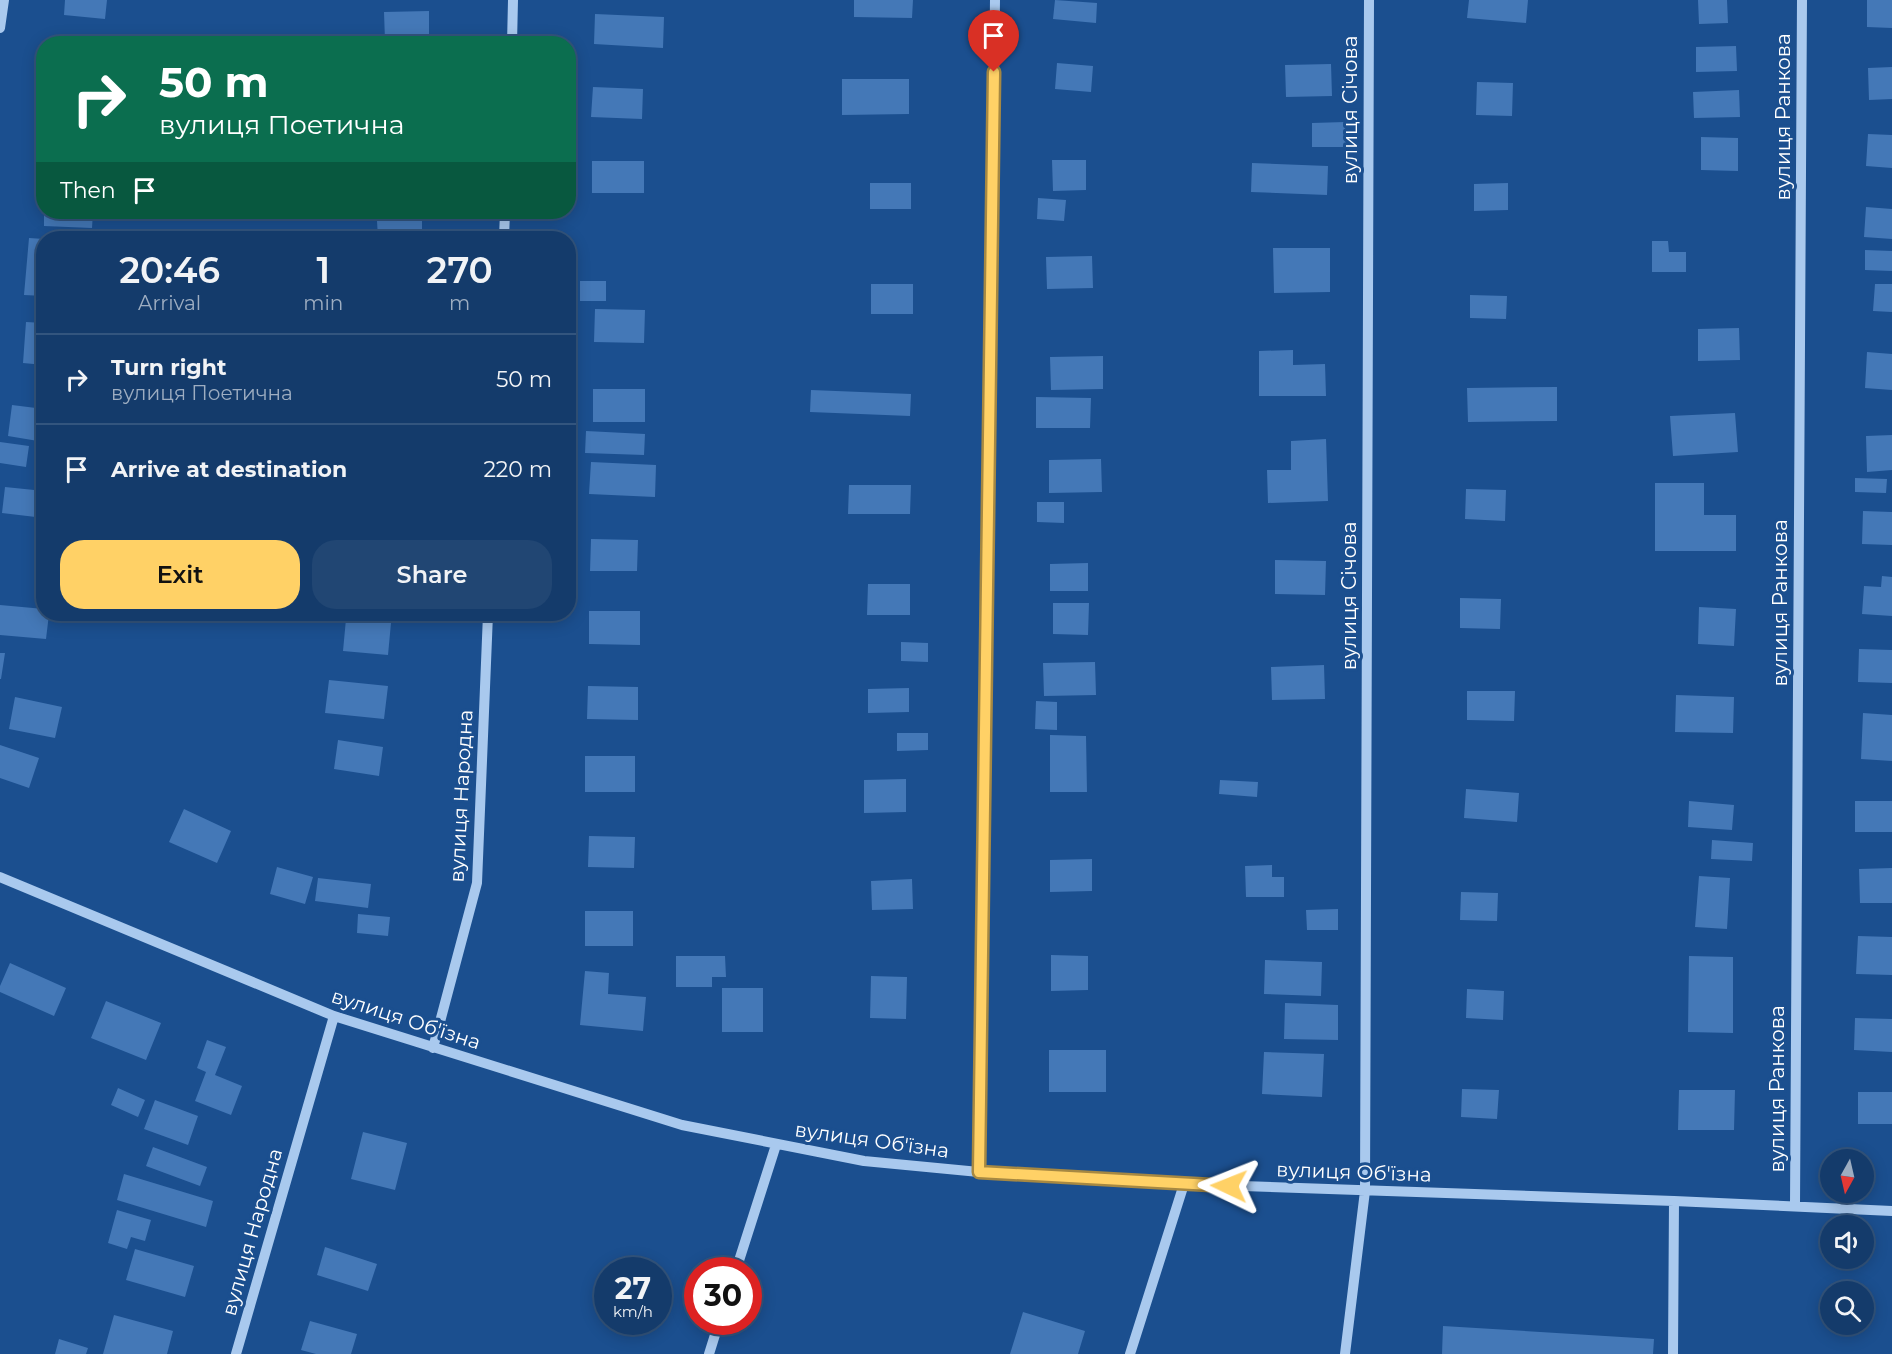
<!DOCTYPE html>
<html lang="en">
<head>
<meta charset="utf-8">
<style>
	:root { --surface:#143b6b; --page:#214673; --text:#f1f3f6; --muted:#9dadc1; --line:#33557e; --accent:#ffd166 }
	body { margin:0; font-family:Montserrat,sans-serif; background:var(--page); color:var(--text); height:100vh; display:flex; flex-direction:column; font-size:22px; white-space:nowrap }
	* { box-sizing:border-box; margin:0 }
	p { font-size:20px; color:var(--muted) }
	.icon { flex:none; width:33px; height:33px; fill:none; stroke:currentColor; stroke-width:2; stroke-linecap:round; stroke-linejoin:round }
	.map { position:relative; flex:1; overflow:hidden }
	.drawer { position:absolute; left:36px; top:231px; width:540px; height:390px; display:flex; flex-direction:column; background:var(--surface); border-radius:24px; box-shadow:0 3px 15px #0003,0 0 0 2px var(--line) }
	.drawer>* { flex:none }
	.guide { position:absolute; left:36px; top:36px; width:540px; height:183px; border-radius:24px; box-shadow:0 3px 15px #0003,0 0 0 2px var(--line); background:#0b6e4f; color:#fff; overflow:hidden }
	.needle { width:39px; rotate:188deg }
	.buttons { position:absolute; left:1820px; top:1149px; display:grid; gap:12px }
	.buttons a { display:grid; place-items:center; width:54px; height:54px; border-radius:50%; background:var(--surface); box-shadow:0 3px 15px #0003,0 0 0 2px var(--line); font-size:30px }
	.speed { position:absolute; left:594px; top:1257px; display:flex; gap:12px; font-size:30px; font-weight:700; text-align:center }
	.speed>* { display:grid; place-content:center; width:78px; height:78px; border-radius:50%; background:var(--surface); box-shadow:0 3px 15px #0003,0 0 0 2px var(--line); line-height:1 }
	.speed small { font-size:15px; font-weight:400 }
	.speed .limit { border:9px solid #d22; background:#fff; color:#111 }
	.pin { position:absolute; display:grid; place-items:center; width:51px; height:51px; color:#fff; margin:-62px -26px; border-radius:50% 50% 50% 0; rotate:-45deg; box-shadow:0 0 6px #0007 }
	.pin .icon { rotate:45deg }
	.me { position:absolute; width:66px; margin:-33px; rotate:272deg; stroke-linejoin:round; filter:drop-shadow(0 0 4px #0008) }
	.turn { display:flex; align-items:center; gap:21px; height:126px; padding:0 24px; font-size:27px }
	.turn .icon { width:78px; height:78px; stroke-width:2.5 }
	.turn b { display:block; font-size:42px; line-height:51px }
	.then { display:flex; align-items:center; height:57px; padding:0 24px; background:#0003; gap:12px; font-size:22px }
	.eta { display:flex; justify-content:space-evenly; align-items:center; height:102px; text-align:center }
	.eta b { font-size:36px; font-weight:600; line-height:42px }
	.cta { display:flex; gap:12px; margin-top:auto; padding:12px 24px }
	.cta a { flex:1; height:69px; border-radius:24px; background:var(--accent); color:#111; font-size:24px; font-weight:600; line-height:69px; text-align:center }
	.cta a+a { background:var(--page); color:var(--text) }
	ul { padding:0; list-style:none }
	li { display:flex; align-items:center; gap:18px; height:90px; padding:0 24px; border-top:2px solid var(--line) }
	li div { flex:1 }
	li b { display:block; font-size:22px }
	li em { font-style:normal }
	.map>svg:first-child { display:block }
	.building { fill:#4478b7 }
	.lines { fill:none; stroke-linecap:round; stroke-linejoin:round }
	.minor { stroke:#a9c9ee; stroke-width:10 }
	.route-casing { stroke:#a68842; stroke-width:15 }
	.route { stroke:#ffd166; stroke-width:10 }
	.labels { text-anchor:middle; stroke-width:6; stroke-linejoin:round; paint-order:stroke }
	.street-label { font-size:20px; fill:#fff; stroke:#1b4f8f }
</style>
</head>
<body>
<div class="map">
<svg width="1892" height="1354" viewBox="0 0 1892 1354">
	<rect width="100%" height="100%" fill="#1b4f8f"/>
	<path class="building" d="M65 0H107L105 19 64 15Z
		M854 0H913L912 18 854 17Z
		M1055 0 1097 3 1096 23 1053 19Z
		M1469 0H1528L1526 23 1467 18Z
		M1698 0H1727L1728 23 1699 24Z
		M1867 0H1892V28L1867 27Z
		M429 11V41H385L384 12Z
		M595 14 664 17 663 48 594 44Z
		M1736 46 1737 71 1696 72V47Z
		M1057 63 1093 66 1091 92 1055 89Z
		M1331 64 1332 96 1286 97 1285 65Z
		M1892 67V99L1869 100 1868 68Z
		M842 79H909V114L842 115Z
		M1477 82 1513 83 1512 116 1476 115Z
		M593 87 643 89 642 119 591 117Z
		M1739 90 1740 117 1694 118 1693 92Z
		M1345 122 1346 147H1312V123Z
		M1868 134 1892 135V168L1866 166Z
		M1701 137 1738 138V171L1701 170Z
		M1052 160H1086V190L1053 191Z
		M592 161H644V193H592Z
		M1252 163 1328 166 1327 195 1251 192Z
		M870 183H911V209H870Z
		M1508 183V210L1474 211V184Z
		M1038 198 1066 200 1064 221 1037 219Z
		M1866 207 1892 209V239L1864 237Z
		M44 212H93L92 228 44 226Z
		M422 220V238H378L377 221Z
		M29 238 44 239V296L24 295Z
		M1652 241H1668L1669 252H1686V272H1652Z
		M1273 248H1330V292L1274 293Z
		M1865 250 1892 251V271L1865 270Z
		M1092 256 1093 288 1047 289 1046 257Z
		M580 281H606V301H580Z
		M871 284H913V314H871Z
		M1875 284H1892V312L1873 311Z
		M1470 295 1507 296 1506 319 1470 318Z
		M595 309 645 310 644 343 594 342Z
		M26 322 44 323V365L23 363Z
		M1739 328 1740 360 1698 361V329Z
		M1293 350V365L1325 364 1326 396H1259V351Z
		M1867 352 1892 354V390L1865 388Z
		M1103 356V389L1051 390 1050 357Z
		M1557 387V421L1468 422 1467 388Z
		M593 389H645V422H593Z
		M811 390 911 394 910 416 810 412Z
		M1036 397 1091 398 1090 428H1036Z
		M12 405 44 409V442L8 436Z
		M1735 413 1738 452 1673 456 1670 416Z
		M586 431 645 434 644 455 585 453Z
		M1892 435V470L1867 472 1866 436Z
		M1326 439 1328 501 1268 503 1267 470H1291V441Z
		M0 442 29 446 26 467 0 463Z
		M1101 459 1102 492 1049 493V460Z
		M591 462 656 465 655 497 589 494Z
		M1855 478 1887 479 1886 493 1855 492Z
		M1655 483H1704V515H1736V551H1655Z
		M849 485H911L910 514H848Z
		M5 487 44 491V518L2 513Z
		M1466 489 1506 490 1505 521 1465 519Z
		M1037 502H1064V523L1037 522Z
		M1863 511 1892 512V545L1862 544Z
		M591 539 638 540 637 571H590Z
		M1275 560 1326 561 1325 595 1275 594Z
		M1088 563V591H1050V564Z
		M1882 576 1892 577V616L1862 614 1864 586 1881 587Z
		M868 584H910V615H867Z
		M1460 598 1501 599 1500 629 1460 628Z
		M1053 603H1089L1088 635 1053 634Z
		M0 605 44 609V614H49L46 639 0 635Z
		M1699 607 1736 609 1734 646 1698 644Z
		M589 611H640V645L589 644Z
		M346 619 391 623 388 655 343 651Z
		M901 642 928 643V662L901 661Z
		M1859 649 1892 650V683L1858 682Z
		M0 653H5L1 679H0Z
		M1095 662 1096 695 1044 696 1043 663Z
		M1324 665 1325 699 1272 700 1271 667Z
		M329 680 388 686 384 719 325 713Z
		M588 686 638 687V720L587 719Z
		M909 688V712L868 713V689Z
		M1467 691H1515L1514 721 1467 720Z
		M1676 695 1734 697 1733 733 1675 732Z
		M15 697 62 707 55 738 9 729Z
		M1036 701 1057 702V730L1035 729Z
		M1863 713 1892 715V761L1861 759Z
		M897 733H928V750L897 751Z
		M1050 735 1086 736 1087 792H1050Z
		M338 740 383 747 379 776 334 769Z
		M0 745 39 758 29 788 0 778Z
		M585 756H635V792H585Z
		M906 779V812L864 813V780Z
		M1220 780 1258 782 1257 797 1219 794Z
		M1466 789 1519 793 1517 822 1464 818Z
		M1689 801 1734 805 1732 830 1688 827Z
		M1855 801H1892V832H1855Z
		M184 809 231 831 217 863 169 842Z
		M589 836 635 837 634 868 588 867Z
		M1712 840 1753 843 1752 861 1711 859Z
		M1092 859V891L1050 892V860Z
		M1272 865V877H1284V897H1246L1245 866Z
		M277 867 313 877 305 904 270 894Z
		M1892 868V903H1860L1859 869Z
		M1699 876 1730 878 1727 929 1695 927Z
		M318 878 371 884 368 908 315 901Z
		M912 879 913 909 872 910 871 881Z
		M1461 892 1498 893 1497 921 1460 920Z
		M1338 909V930H1307L1306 910Z
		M585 911H633V946H585Z
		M358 914 390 917 388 936 357 933Z
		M1858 936 1892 937V975L1856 974Z
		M1051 955 1088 956V990L1051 991Z
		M676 956H725L726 977H712V987H676Z
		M1689 956 1733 957V1033L1688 1032Z
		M1265 960 1322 962 1321 996 1264 994Z
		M10 963 66 988 54 1016 0 992V986Z
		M585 971 609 973 608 994 646 997 643 1031 580 1025Z
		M871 976 907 977 906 1019 870 1018Z
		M722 988H763V1032H722Z
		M1467 989 1504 991 1503 1020 1466 1018Z
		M106 1001 161 1023 146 1060 91 1038Z
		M1285 1003 1338 1005V1040L1284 1039Z
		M1855 1018 1892 1019V1052L1854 1050Z
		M207 1040 226 1047 215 1075 242 1086 231 1115 195 1101 206 1072 197 1068Z
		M1049 1050H1106V1092H1049Z
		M1264 1052 1324 1054 1322 1097 1262 1094Z
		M118 1088 145 1100 138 1117 111 1105Z
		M1462 1089 1499 1090 1497 1119 1461 1117Z
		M1679 1090H1735L1734 1130H1678Z
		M1858 1092H1892V1124H1858Z
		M155 1100 198 1116 188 1145 144 1129Z
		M363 1132 407 1143 395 1190 351 1179Z
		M153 1147 207 1167 200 1186 146 1166Z
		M124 1174 213 1201 206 1227 117 1200Z
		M117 1210 151 1220 145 1241 131 1237 127 1249 108 1243Z
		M325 1247 377 1264 368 1291 317 1275Z
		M135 1249 194 1266 185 1297 126 1280Z
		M1023 1312 1085 1331 1078 1354H1010Z
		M114 1315 173 1331 167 1354H103Z
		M310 1321 357 1334 351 1354H316L301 1350Z
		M1443 1326 1654 1339 1653 1354H1442Z
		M59 1339 88 1348 86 1354H55Z"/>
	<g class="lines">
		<path class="minor" d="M0 28 4 0
			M512 44 513 0
			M504 238 505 212
			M0 877 334 1016 682 1125 864 1161 979 1172 1184 1184 1674 1201 1892 1211
			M433 1048 477 883 488 614
			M979 1172 995 0
			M1795 1206 1802 0
			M736 1270 776 1145
			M236 1354 334 1016
			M709 1354 719 1322
			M1130 1354 1184 1184
			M1345 1354 1365 1191 1369 0
			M1673 1354 1674 1201"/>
	</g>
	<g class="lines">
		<defs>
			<path id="route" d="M994 72 979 1172 1229 1186"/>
		</defs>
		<use href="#route" class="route-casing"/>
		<use href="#route" class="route"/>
	</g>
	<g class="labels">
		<g class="street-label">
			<text transform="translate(1350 110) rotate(-90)" y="7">вулиця Січова</text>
			<text transform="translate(1783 117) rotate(-90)" y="7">вулиця Ранкова</text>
			<text transform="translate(1349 596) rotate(-90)" y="7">вулиця Січова</text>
			<text transform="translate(1780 603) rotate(-90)" y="7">вулиця Ранкова</text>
			<text transform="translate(461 796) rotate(-87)" y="7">вулиця Народна</text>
			<text transform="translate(406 1019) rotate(18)" y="7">вулиця Об'їзна</text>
			<text transform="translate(1777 1089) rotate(-90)" y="7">вулиця Ранкова</text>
			<text transform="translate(872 1140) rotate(8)" y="7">вулиця Об'їзна</text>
			<text transform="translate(1354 1172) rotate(2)" y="7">вулиця Об'їзна</text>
			<text transform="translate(252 1232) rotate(-74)" y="7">вулиця Народна</text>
		</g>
	</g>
</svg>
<div class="buttons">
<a><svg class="needle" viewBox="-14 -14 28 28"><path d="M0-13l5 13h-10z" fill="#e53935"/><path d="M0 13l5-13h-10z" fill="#9dadc1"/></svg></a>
<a><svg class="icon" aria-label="sound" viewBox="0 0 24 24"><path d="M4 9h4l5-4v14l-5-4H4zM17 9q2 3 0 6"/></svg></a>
<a><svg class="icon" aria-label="search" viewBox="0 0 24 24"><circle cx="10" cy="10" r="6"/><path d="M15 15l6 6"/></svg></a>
</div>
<div class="speed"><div>27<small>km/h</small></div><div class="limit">30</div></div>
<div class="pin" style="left:994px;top:72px;background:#d93025"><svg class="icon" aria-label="arrive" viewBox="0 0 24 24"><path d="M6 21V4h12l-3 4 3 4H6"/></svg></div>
<svg class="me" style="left:1229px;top:1186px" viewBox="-20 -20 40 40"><path d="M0-17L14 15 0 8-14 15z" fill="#ffd166" stroke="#fff" stroke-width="4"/></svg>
<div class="guide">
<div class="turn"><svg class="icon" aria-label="right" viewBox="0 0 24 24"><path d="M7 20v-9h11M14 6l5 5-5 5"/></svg><div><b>50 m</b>вулиця Поетична</div></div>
<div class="then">Then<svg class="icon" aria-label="arrive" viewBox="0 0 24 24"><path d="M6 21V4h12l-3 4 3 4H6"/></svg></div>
</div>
<section class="drawer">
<div class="eta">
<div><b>20:46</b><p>Arrival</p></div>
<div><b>1</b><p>min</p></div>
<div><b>270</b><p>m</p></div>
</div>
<ul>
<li><svg class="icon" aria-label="right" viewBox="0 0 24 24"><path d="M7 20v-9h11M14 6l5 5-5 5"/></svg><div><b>Turn right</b><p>вулиця Поетична</p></div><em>50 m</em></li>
<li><svg class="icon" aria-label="arrive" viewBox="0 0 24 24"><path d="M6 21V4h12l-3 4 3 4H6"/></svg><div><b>Arrive at destination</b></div><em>220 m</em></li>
</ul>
<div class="cta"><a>Exit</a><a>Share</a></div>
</section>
</div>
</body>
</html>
